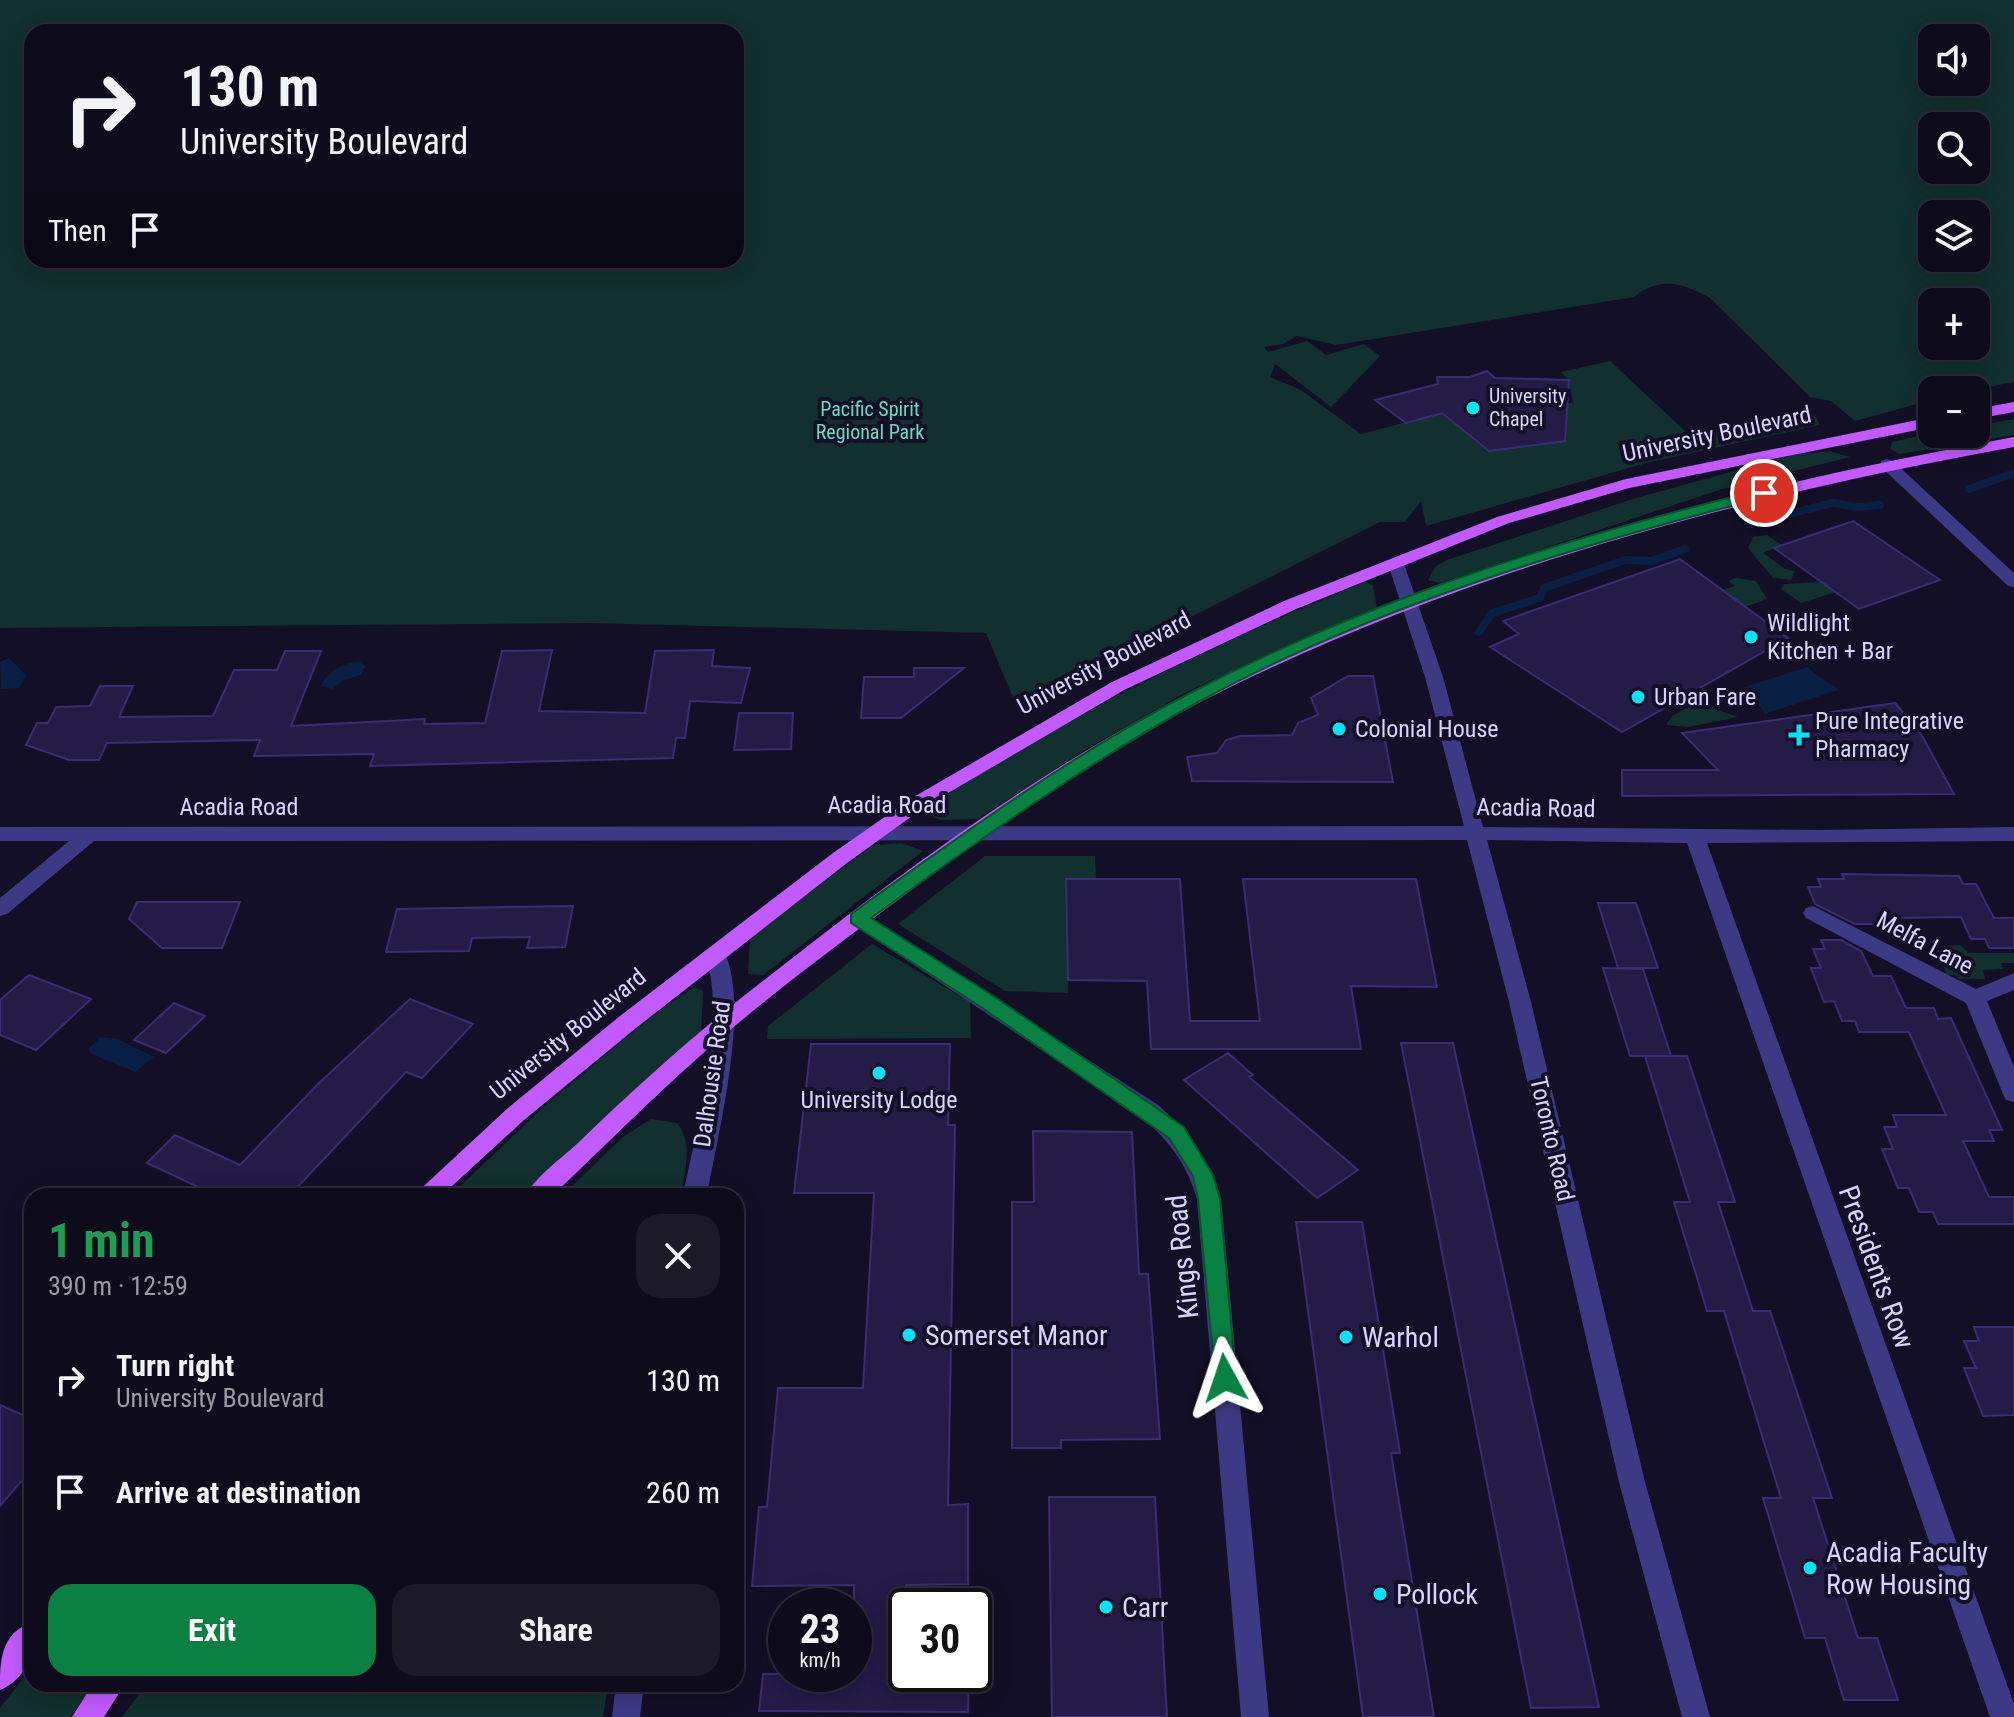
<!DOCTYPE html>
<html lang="en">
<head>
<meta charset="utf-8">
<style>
	:root { --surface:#0e0b1c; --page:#1c1929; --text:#f1f3f6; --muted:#9b9ba3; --line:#2e2b3b; --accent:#0b8043 }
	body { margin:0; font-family:"Roboto Condensed",sans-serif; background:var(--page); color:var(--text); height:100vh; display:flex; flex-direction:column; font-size:30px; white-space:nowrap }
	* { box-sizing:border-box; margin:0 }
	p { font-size:26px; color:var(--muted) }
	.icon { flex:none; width:44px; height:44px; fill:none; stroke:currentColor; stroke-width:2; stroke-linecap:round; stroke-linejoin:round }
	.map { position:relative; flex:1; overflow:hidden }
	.details { position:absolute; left:24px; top:1188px; width:720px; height:504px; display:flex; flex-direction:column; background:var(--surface); border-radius:24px; box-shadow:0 4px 20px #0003,0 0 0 2px var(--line) }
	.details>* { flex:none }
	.hud { position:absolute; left:24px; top:24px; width:720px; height:244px; border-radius:24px; box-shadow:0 4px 20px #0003,0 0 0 2px var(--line); background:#0e0b1c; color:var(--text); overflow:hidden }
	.controls { position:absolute; left:1918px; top:24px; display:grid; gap:16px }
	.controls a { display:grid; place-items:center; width:72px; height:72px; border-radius:16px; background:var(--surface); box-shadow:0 4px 20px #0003,0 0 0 2px var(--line); font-size:40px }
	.speed { position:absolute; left:768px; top:1588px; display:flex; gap:16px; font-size:40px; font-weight:700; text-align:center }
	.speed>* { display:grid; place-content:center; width:104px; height:104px; border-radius:50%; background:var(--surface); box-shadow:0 4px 20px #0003,0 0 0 2px var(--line); line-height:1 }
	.speed small { font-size:20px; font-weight:400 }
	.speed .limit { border:4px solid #111; border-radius:12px; background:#fff; color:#111 }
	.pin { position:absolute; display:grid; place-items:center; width:68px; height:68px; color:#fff; margin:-34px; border:4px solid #fff; border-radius:50%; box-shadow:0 2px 8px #0007 }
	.me { position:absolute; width:88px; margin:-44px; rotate:355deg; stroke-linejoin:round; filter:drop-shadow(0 0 6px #0008) }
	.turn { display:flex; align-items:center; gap:28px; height:168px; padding:0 24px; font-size:36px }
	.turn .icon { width:104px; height:104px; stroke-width:2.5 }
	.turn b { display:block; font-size:56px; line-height:68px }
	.then { display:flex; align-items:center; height:76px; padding:0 24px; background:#0003; gap:16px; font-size:30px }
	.round { display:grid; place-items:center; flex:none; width:84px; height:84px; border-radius:24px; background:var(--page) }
	.overview { display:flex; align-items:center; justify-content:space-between; height:136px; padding:0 24px }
	h1 { font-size:48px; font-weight:700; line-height:60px; color:#1e9e55 }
	.action { display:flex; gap:16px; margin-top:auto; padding:16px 24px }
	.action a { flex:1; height:92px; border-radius:24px; background:var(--accent); color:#fff; font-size:32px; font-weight:700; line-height:92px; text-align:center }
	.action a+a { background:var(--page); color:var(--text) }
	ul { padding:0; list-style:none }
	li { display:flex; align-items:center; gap:24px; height:112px; padding:0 24px }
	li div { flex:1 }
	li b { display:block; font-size:30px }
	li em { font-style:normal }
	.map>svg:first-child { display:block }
	.green { fill:#12302f; fill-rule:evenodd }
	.water { fill:#0a1f44 }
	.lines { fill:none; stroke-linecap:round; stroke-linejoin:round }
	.stream { stroke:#0a1f44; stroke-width:8 }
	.building { fill:#241b47; stroke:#3b2d73; stroke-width:2 }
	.minor { fill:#3d3a85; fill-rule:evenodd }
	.major { fill:#c25bff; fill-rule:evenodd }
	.route { fill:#0b8043; stroke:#07532c; stroke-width:2 }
	.poi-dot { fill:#00e5ff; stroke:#130f26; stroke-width:3 }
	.labels { text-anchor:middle; stroke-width:8; stroke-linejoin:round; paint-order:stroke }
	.far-poi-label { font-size:20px; fill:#d9d4ff; stroke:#130f26; text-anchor:start }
	.far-park-label { font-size:20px; fill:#5fe0c0; stroke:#130f26 }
	.street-label { font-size:24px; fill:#d9d4ff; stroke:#130f26 }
	.poi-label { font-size:24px; fill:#d9d4ff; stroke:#130f26; text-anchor:start }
	.near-street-label { font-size:28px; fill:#d9d4ff; stroke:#130f26 }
	.near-poi-label { font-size:28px; fill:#d9d4ff; stroke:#130f26; text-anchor:start }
</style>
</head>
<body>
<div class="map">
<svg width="2014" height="1717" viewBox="0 0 2014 1717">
	<rect width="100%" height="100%" fill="#130f26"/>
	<path class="green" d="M0 0H2014V382L1971 390H1932V400L1855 421 1831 401 1810 397 1710 298C1682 283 1661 276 1634 297L1336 345 1297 336 1283 344 1264 347 1268 352 1307 341 1326 355 1364 344 1380 356 1331 407 1275 364 1270 377 1301 390 1361 434 1442 413 1489 451 1565 441 1566 425 1559 403H1573L1569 381 1561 372 1610 361 1686 432 1810 407 1820 425 1646 463 1426 526 1421 501 1405 522H1380L1016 705 986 633 590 623 0 628ZM32 32H736V260H32ZM1932 38H1976V82H1932ZM1932 126H1976V170H1932ZM1932 214H1976V258H1932ZM1932 302H1976V346H1932Z
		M2014 419V435L1899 454 1890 449 1892 442 1932 433 1976 434V426Z
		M1829 451 1850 457 1719 490 1440 583 1428 580 1435 567 1447 560 1636 498 1793 455Z
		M1767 535 1782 545 1763 553 1785 569 1795 571 1791 580 1773 578 1748 548 1753 537Z
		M1736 578 1756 581 1767 599 1745 607 1722 590 1735 586 1728 581Z
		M1366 582 1373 586 1377 608 1284 646 1185 693 1083 751 978 819 941 820 926 815 928 807C1066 717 1213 643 1366 582Z
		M1820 582 1836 592 1801 603 1781 589 1784 584Z
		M1696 703 1738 717 1688 727 1666 725 1672 716Z
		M902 843 923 851 763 975 748 974 750 937 874 845Z
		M985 856H1095L1096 879H1066L1068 993 1005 991 898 924Z
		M872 944 970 1002 971 1038 767 1039 768 1026Z
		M1960 945 1969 953H2014V963H2001L2003 969 1983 970 1985 979H1958L1957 975H1947L1937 950H1942L1941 946Z
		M694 987 703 991 701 1031 522 1196H450L538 1112 651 1017Z
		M651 1119 677 1123C694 1144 684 1172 681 1196H562L623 1137Z
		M32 1667V1684H96L70 1717H0V1708Z
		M147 1684H608L603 1717H122Z"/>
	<path class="water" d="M9 658 26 675 19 688 1 689 0 662Z
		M359 662 366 666 361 675 344 680 333 689 321 686C326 672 344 662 359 662Z
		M1808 667C1815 676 1830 681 1838 690L1765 714 1758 703 1739 694 1742 693 1738 689Z
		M101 1037 118 1039 154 1057 135 1072 92 1054 88 1049Z"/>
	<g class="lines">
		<path class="stream" d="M1969 489 2014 473
			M1749 524 1833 503 1858 507 1880 505
			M1479 632 1492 613 1540 598 1544 588 1625 560 1651 561 1685 549"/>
	</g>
	<path class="building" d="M1487 371 1495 378 1569 380 1565 441 1489 451 1442 413 1406 423 1375 400 1438 384 1437 377H1470Z
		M1853 521 1940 580 1859 609 1774 548Z
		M1680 559 1788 638 1622 732 1490 647 1519 634 1503 621Z
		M552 650 539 711 645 713 655 651 714 650 712 666 750 668 741 703 690 701 685 738H676L673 758 370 766 374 754 254 756 260 740 107 743 99 760H69L26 745 37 723H48L56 707 90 706 100 686H133L119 717 213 716 234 670H277L285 651H321L291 726 425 719 424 724 485 723 502 651Z
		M914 668H964L901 718H861L864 677H914Z
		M1348 676H1373L1393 782 1192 781 1187 757 1217 753 1226 740 1240 736 1292 735 1298 723 1318 715 1311 698Z
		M1895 703 1921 734 1954 794 1622 796V770H1718L1682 733Z
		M739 713H793L791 749 734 750Z
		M1842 874 1959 876 1963 884H1976L1994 918H2014V948H1989L1985 939H1971L1961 917 1895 918 1898 924H1855L1815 904 1808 887H1821L1818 879H1844Z
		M1066 879H1180L1190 1021H1260L1243 879H1416L1437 987 1351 986 1361 1049H1151L1147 981 1068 980Z
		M137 902H240L222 948H162L129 919Z
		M1598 903H1636L1658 968H1618Z
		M573 906 565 947 527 948 530 937 472 938 469 951 386 952 397 909Z
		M1821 940H1841L1861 951 1873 976H1891L1906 1008H1934L1938 1019 1951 1018 2002 1130H1989L1994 1141H1963L1989 1197H2014V1224H1938L1933 1212H1919L1909 1188H1898L1882 1149H1893L1884 1127H1897L1893 1115H1946L1909 1032H1859L1855 1021H1842L1834 1001 1824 1002 1811 968H1821L1813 949H1825Z
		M1603 968 1643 969 1671 1056H1630Z
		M29 975 91 999 36 1050 0 1035V1000Z
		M410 999 473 1024 422 1078 406 1072 289 1196H217L147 1163 175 1135 240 1165 318 1084Z
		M174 1003 205 1016 166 1053 134 1040Z
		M1401 1043H1453L1599 1707 1531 1708Z
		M811 1044H950L948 1125H955L948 1505 968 1504V1584L906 1585V1674H969L968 1712 759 1711 763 1674H854V1585L752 1586 759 1507H767L778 1388H863L874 1193H794Z
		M1228 1053 1253 1075 1249 1077 1358 1170 1317 1198 1184 1080Z
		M1645 1056H1687L1735 1202H1718L1753 1311H1770L1832 1498H1813L1858 1638H1877L1898 1700H1844L1825 1638H1805L1763 1498H1781L1724 1311H1707L1674 1202H1690Z
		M1033 1131 1132 1132 1139 1274H1148L1160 1439 1061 1440V1448H1012V1202H1034Z
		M1296 1222H1362L1400 1453H1391L1434 1717H1363Z
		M1974 1327H2014V1415L1983 1416 1964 1368H1976L1964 1341H1979Z
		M0 1405 32 1419V1469L0 1506Z
		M1049 1497H1155L1167 1717H1052Z"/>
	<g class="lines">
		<path class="minor" d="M1887 459 1893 461 2014 573V587L2008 586 1881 467V461Z
			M1396 559 1404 564 1443 677 1483 827 1822 830 2014 827V841L1707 843 2014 1704V1717H1990L1687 843 1487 840 1531 1002 1645 1482 1710 1717H1682L1619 1482 1509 1002 1467 840 94 841 7 914 0 916V898L69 841H0V827L1464 826 1425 677 1388 564Z
			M1813 906 1976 989 2014 973V990L1987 1001 2014 1067V1102L2006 1100 2003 1094 1966 1003 1806 918 1803 913 1806 908Z
			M858 911 1158 1105C1188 1131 1209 1160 1221 1199L1269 1717H1241L1197 1199C1187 1164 1169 1141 1142 1117L851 923 848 918Z
			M715 946 722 948C753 1000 717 1136 707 1196H683C697 1123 728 1025 705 953Z
			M616 1684H644L640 1717H612Z"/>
		<path class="major" d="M2014 402V412L1976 419V409Z
			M1932 417V427L1629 488 1509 523 1296 609 1124 690 926 806 847 863 636 1028 524 1120 441 1196H413L508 1108 620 1016 833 853 912 798 1112 682 1284 601 1497 517 1626 479Z
			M2014 437V447C1734 498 1462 571 1206 699 1114 746 1028 806 944 866 872 919 799 972 730 1030 668 1082 611 1140 552 1196H525C537 1175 562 1158 579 1142 637 1086 696 1033 759 984 886 884 1019 784 1161 708 1427 566 1720 491 2014 437Z
			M32 1622C32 1650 31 1677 0 1690 0 1661 0 1634 32 1622Z
			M93 1684H125L104 1717H72Z"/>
	</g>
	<path class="route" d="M1764 489 1770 490V496C1578 545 1375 606 1200 701 1085 764 978 841 871 918L995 997 1184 1127 1213 1175 1220 1199 1236 1378 1233 1385 1225 1388 1216 1385 1198 1199 1193 1176 1169 1138 981 1007 851 923V914C961 835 1071 755 1190 693 1370 599 1568 537 1764 489Z"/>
	<g class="poi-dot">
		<circle cx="1473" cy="408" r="8"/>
		<circle cx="1751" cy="637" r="8"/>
		<circle cx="1638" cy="697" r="8"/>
		<circle cx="1339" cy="729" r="8"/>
		<path d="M1795 723h8v8h8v8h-8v8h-8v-8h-8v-8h8z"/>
		<circle cx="879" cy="1073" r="8"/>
		<circle cx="909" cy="1335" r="8"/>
		<circle cx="1346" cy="1337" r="8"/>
		<circle cx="1810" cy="1568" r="8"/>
		<circle cx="1380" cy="1594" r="8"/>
		<circle cx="1106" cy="1607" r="8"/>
	</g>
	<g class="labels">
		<g class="far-poi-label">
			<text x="1489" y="403">University<tspan x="1489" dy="23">Chapel</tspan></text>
		</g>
		<g class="far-park-label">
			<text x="870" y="416">Pacific Spirit<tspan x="870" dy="23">Regional Park</tspan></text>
		</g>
		<g class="street-label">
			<text transform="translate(1717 434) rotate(-12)" y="8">University Boulevard</text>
			<text transform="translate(1104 663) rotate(-28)" y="8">University Boulevard</text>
			<text x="887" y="813">Acadia Road</text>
			<text x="239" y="815">Acadia Road</text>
			<text transform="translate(1536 808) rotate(1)" y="8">Acadia Road</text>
			<text transform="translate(1925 943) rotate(28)" y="8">Melfa Lane</text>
			<text transform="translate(568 1034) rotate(-39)" y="8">University Boulevard</text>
			<text transform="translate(712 1074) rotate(-82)" y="8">Dalhousie Road</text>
			<text transform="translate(1552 1139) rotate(77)" y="8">Toronto Road</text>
		</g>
		<g class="poi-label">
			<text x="1767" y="631">Wildlight<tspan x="1767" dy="28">Kitchen + Bar</tspan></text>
			<text x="1654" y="705">Urban Fare</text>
			<text x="1815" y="729">Pure Integrative<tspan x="1815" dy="28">Pharmacy</tspan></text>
			<text x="1355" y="737">Colonial House</text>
			<text x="879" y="1108" text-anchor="middle">University Lodge</text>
		</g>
		<g class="near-street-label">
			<text transform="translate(1182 1257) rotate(-96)" y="10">Kings Road</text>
			<text transform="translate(1877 1267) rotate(70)" y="10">Presidents Row</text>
		</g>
		<g class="near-poi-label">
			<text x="925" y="1345">Somerset Manor</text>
			<text x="1362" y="1347">Warhol</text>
			<text x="1826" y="1562">Acadia Faculty<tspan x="1826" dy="32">Row Housing</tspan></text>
			<text x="1396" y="1604">Pollock</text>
			<text x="1122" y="1617">Carr</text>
		</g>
	</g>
</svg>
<div class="controls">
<a><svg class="icon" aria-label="sound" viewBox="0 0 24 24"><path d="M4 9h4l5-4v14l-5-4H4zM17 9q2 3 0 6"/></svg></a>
<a><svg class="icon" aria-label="search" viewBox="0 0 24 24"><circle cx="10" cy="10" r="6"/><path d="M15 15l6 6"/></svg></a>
<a><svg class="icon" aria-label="layers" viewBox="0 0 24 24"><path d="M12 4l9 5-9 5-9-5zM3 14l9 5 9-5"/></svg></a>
<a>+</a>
<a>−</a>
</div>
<div class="speed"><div>23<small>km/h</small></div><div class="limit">30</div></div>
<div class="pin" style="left:1764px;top:493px;background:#d93025"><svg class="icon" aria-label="arrive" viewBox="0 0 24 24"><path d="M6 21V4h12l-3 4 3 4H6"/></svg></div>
<svg class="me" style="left:1225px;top:1378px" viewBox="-20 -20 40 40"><path d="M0-17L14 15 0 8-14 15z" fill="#0b8043" stroke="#fff" stroke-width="4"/></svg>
<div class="hud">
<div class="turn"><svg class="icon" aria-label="right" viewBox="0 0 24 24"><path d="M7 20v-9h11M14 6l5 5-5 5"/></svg><div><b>130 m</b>University Boulevard</div></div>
<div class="then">Then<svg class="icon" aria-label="arrive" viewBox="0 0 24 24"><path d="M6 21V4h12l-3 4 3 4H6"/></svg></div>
</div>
<section class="details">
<div class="overview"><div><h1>1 min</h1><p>390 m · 12:59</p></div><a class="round"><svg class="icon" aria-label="close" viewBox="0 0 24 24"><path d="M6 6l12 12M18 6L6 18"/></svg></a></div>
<ul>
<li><svg class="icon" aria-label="right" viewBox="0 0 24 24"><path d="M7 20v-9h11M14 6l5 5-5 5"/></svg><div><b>Turn right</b><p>University Boulevard</p></div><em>130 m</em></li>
<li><svg class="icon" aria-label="arrive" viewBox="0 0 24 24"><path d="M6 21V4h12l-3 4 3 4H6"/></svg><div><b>Arrive at destination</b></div><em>260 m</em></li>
</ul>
<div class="action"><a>Exit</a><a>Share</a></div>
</section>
</div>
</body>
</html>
